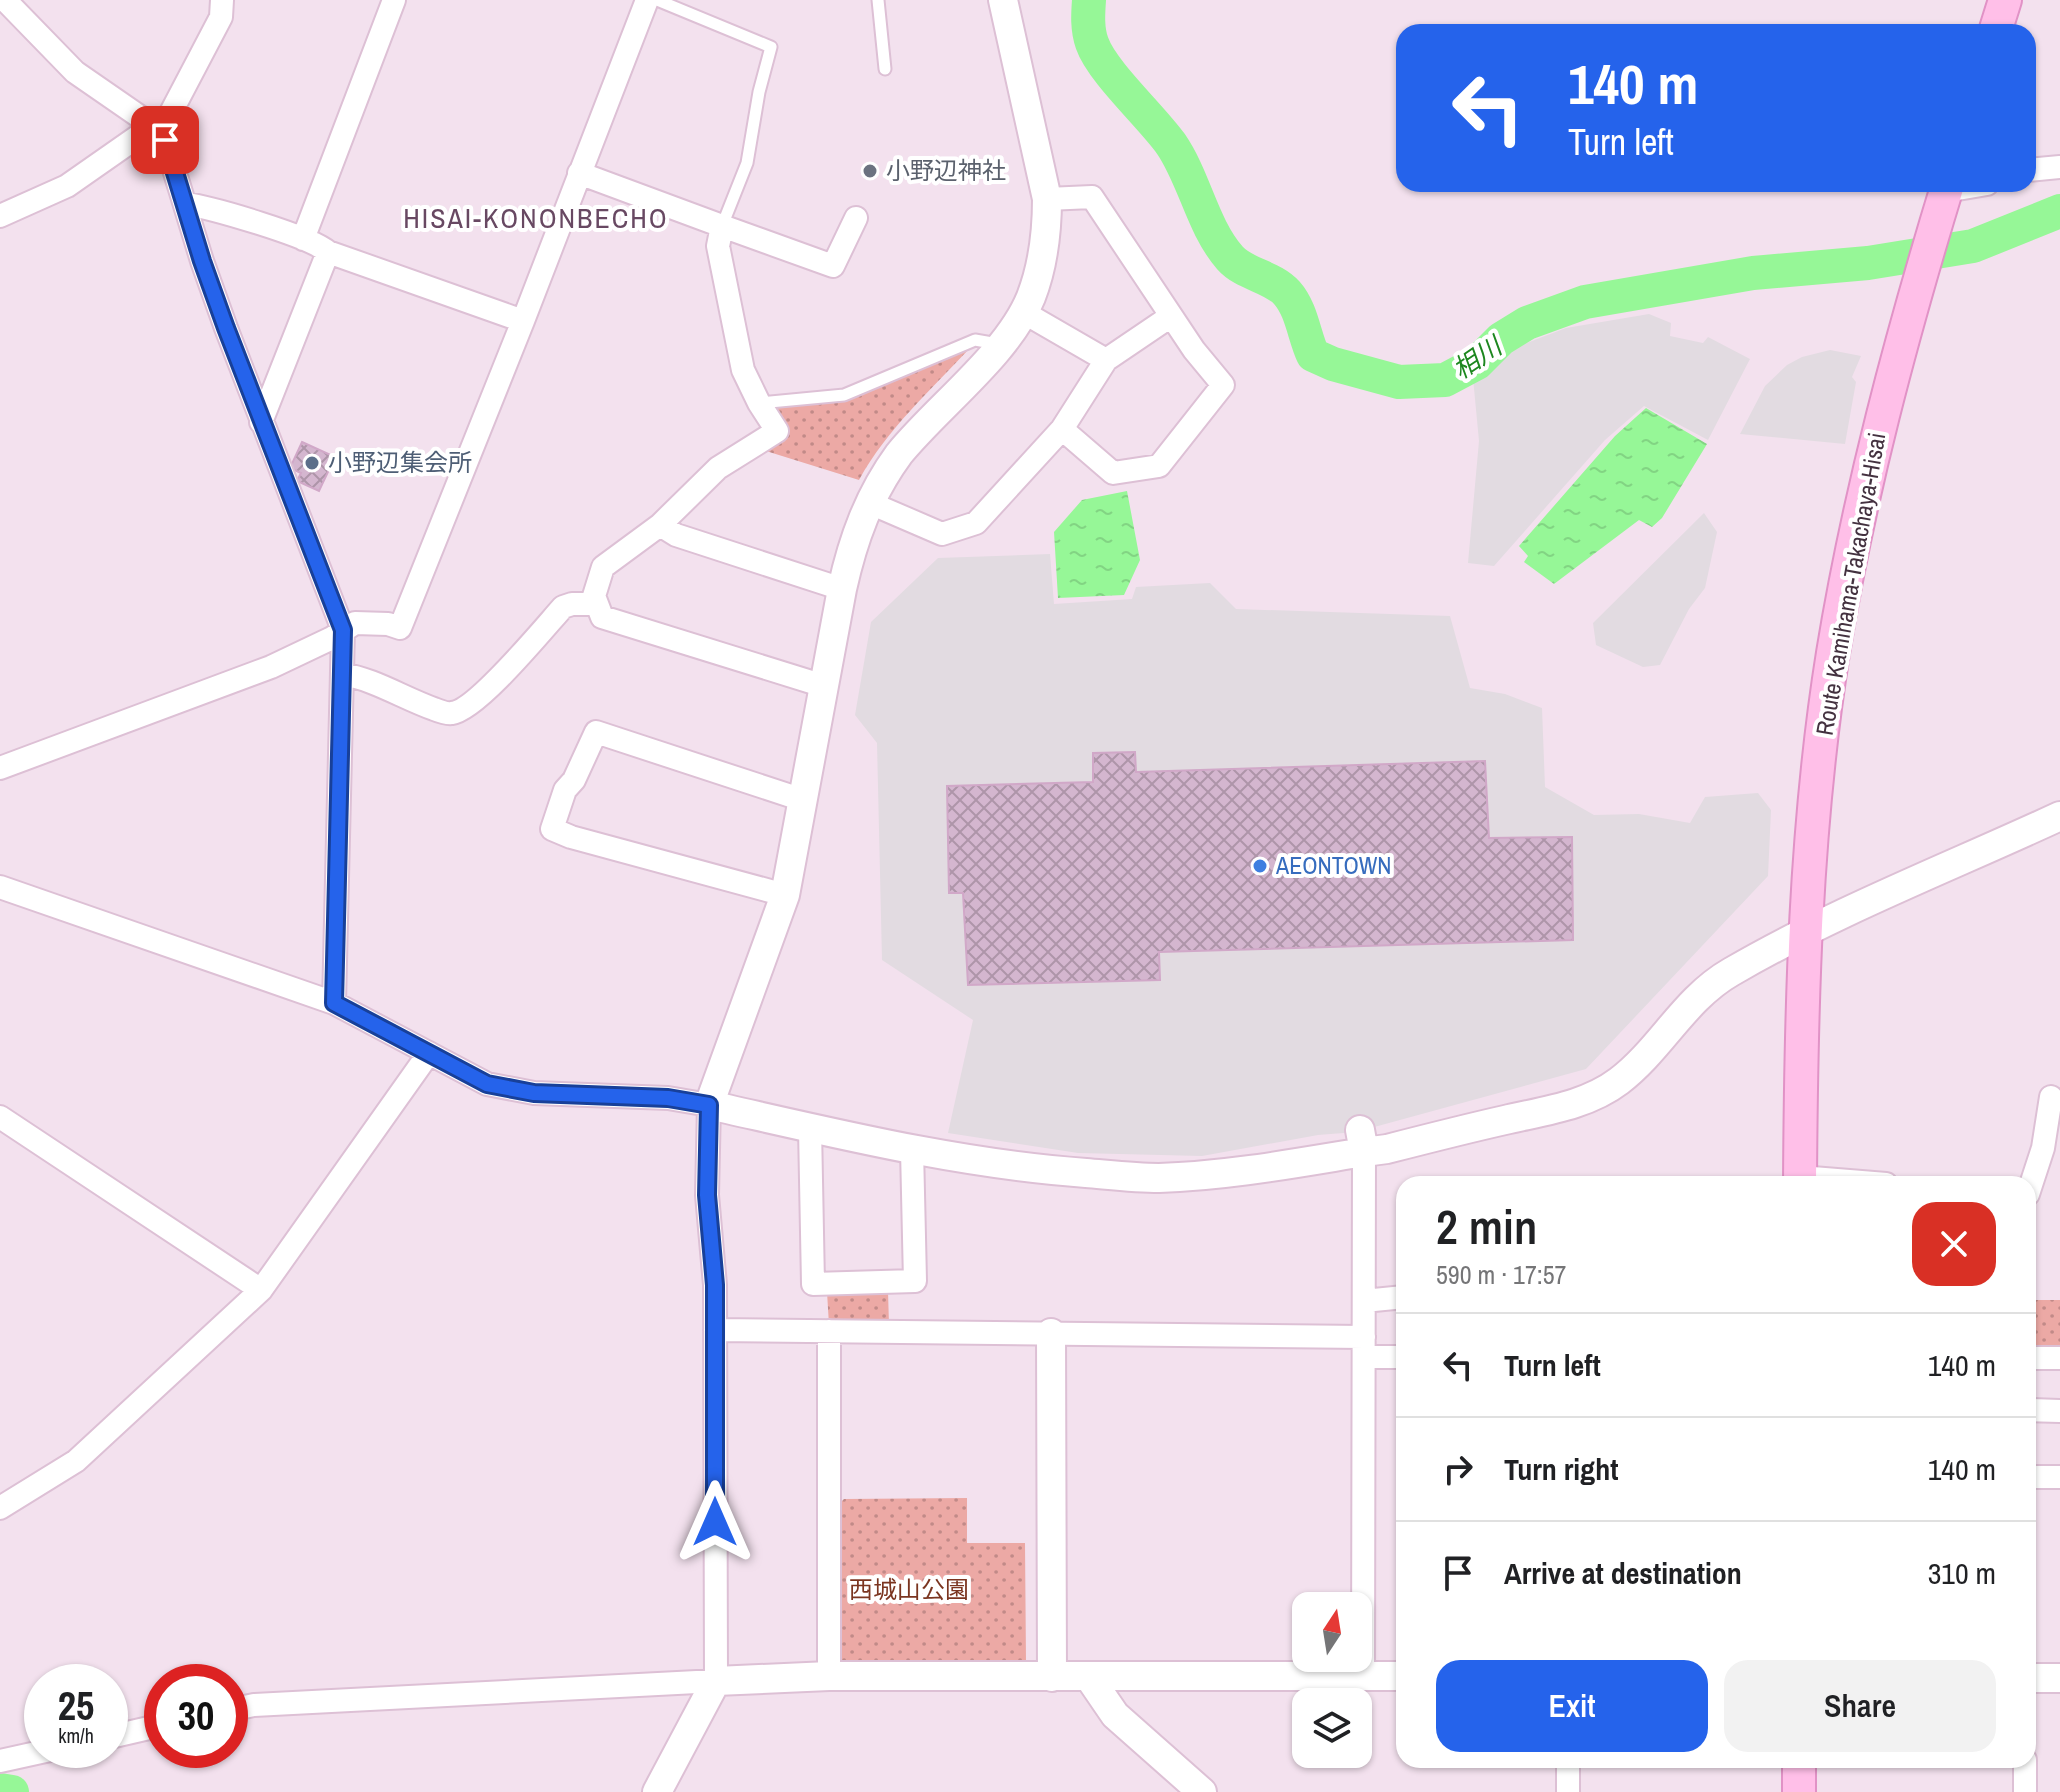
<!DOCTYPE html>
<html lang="en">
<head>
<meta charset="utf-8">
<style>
	:root { --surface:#fff; --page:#f2f2f2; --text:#202124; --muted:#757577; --line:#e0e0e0; --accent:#2563eb }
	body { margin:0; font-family:"Archivo Narrow","Noto Sans JP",sans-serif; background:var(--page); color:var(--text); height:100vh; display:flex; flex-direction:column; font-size:30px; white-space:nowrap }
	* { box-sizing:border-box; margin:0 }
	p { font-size:26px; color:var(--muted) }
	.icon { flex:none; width:44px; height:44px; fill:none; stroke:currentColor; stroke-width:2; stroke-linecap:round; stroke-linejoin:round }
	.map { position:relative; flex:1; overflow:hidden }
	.sheet { position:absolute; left:1396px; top:1176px; width:640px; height:592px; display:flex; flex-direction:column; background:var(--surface); border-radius:24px; box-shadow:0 2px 6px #0004 }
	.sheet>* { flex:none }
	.hud { position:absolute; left:1396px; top:24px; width:640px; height:168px; border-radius:24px; box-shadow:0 2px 6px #0004; background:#2563eb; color:#fff; overflow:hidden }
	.needle { width:52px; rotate:12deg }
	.controls { position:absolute; left:1292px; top:1592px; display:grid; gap:16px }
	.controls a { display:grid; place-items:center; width:80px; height:80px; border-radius:16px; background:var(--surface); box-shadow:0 2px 6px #0004; font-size:40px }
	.speed { position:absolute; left:24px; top:1664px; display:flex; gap:16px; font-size:40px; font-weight:700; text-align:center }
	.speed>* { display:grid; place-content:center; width:104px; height:104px; border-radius:50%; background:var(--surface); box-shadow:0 2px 6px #0004; line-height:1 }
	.speed small { font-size:20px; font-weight:400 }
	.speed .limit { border:12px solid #d22; background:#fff; color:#111 }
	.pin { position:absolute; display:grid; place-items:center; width:68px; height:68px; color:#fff; margin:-34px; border-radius:16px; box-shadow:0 4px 12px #0006 }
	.me { position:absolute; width:88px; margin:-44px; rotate:0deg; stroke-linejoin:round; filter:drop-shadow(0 0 6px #0008) }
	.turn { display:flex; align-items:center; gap:28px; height:168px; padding:0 40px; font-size:36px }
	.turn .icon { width:104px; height:104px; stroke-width:2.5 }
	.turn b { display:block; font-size:56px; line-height:68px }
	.round { display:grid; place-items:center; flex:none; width:84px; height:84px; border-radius:24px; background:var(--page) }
	.headline { display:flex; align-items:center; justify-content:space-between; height:136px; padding:0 40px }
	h1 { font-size:48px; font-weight:600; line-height:60px }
	.action { display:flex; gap:16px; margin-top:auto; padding:16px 40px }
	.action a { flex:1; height:92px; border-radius:24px; background:var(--accent); color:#fff; font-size:32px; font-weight:600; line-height:92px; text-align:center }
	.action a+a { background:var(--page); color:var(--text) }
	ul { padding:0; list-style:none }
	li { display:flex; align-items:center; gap:24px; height:104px; padding:0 40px; border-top:2px solid var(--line) }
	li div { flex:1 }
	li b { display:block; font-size:30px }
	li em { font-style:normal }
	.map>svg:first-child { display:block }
	.park { fill:url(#park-dots) }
	.parking { fill:#e2dbe1 }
	.water { fill:url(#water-ripples) }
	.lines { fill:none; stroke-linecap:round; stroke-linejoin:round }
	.river { stroke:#96f797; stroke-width:34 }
	.building { fill:url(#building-cross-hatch); stroke:#d1a8c8; stroke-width:2 }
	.service-casing { stroke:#ddc0d5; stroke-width:15 }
	.minor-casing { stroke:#ddc0d5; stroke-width:26 }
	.tertiary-casing { stroke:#ddc0d5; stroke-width:32 }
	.secondary-casing { stroke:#e192c6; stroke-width:36 }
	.service { stroke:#fff; stroke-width:11 }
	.minor { stroke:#fff; stroke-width:22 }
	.tertiary { stroke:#fff; stroke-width:28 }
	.secondary { stroke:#ffbfe8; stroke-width:32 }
	.route-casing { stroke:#184099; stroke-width:20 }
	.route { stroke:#2563eb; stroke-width:14 }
	.worship-dot { fill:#6b7280; stroke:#fff; stroke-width:3 }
	.service-dot { fill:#5c6f8a; stroke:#fff; stroke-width:3 }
	.shop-dot { fill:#3f7fe0; stroke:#fff; stroke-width:3 }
	.labels { text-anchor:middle; stroke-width:8; stroke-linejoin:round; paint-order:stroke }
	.worship-label { font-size:24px; fill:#5b616d; stroke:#fff; text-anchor:start }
	.service-label { font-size:24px; fill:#4e5e75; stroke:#fff; text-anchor:start }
	.street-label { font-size:24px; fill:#443240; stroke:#fff }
	.shop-label { font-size:24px; fill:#366cbe; stroke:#fff; text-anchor:start }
	.park-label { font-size:24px; fill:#7b3520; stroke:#fff }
	.water-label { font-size:26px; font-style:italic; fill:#1d871f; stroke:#fff }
	.quarter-label { font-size:28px; letter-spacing:2px; fill:#684862; stroke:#fff }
</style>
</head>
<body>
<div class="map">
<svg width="2060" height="1792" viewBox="0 0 2060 1792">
	<defs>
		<pattern id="park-dots" width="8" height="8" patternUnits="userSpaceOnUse" patternTransform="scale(2)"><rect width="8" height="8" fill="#eca9a5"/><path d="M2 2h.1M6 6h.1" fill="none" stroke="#c18a88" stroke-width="1.8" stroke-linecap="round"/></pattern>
		<pattern id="water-ripples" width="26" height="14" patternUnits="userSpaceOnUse" patternTransform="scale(2)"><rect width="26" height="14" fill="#96f797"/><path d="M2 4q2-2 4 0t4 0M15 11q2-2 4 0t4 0" fill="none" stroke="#82d483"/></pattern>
		<pattern id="building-cross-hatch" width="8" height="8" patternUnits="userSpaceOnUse" patternTransform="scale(2)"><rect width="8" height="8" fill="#d4b6cf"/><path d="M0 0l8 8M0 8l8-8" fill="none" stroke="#ae95a9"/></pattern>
	</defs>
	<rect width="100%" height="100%" fill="#f3e1ee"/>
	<path class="park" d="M966 348 969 349C930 391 887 429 859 480L760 449 776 407 846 398 907 375Z
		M888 1291 889 1325H829L827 1292Z
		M2034 1300H2060V1352L2040 1351 2034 1347Z
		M967 1498V1543H1025L1026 1662 841 1664 835 1659V1508L844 1499Z"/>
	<path class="parking" d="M1649 314 1671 323 1670 336 1703 343 1708 337 1750 359 1708 440 1644 406 1605 440 1494 566 1468 563 1479 441 1473 378 1524 344 1566 328Z
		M1830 350 1861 356 1852 377 1856 382 1845 444 1740 434 1765 386 1787 365 1802 357Z
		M1704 513 1717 532 1705 588 1689 609 1660 665 1643 667 1596 645 1593 623Z
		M1050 554 1054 604 1132 599 1136 587 1210 583 1236 609 1450 616 1470 688 1505 694 1542 708 1545 787 1594 815 1639 814 1690 823 1705 797 1758 793 1771 810 1768 876 1586 1069 1356 1132 1318 1135 1202 1156 1078 1153 948 1133 973 1020 882 960 877 743 855 715 871 622 938 558Z"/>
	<path class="water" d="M1646 408 1707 444 1662 518 1652 527 1639 520 1554 584 1524 562 1528 556 1519 546 1615 436Z
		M1127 491 1140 560 1124 595 1058 598 1054 532 1082 500Z"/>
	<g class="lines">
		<path class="river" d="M1089 0C1088 14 1087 29 1092 43 1102 72 1151 116 1171 144 1195 179 1202 226 1230 258 1245 275 1272 276 1287 293 1302 310 1304 336 1313 355L1333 364 1399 382 1445 380 1477 363 1501 339 1527 323 1585 302 1753 273 1868 263 1973 246 2060 211
			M0 1790 12 1792"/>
	</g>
	<path class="building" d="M302 442 335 457 319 491 297 481 301 473 290 468Z
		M1135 752 1136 772 1485 761 1489 838 1572 837 1573 940 1159 952 1160 980 968 985 963 893H949L947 786 1093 782V753Z"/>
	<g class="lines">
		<defs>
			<path id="service" d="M657 0 771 47 759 92 747 163 722 226
				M878 0 885 69
				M759 403 844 395 975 340 998 344"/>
			<path id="minor" d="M5 0 75 72 156 128 165 140 202 261 226 328 343 630 334 1003
				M2028 170 2060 167
				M579 173 722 226 718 246 743 370 759 403 777 431 718 468 660 525
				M1946 191 1987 184
				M185 204C210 207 310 236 328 252L523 321
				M0 216 67 186 140 135 166 122 221 17 222 0
				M722 226 833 266 856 218
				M303 239 394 0
				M1023 312 1106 360
				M261 422 328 252
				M1062 429 1106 360 1171 316
				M870 503 942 534 976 523 1062 429 1113 473 1159 466 1223 385 1194 350 1092 197 1047 199
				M342 674C374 679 403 698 434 709 439 711 447 714 452 713 477 710 544 628 563 607L572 604H596
				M824 686 602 617 594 596 603 567 660 525 676 535 842 589
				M0 768 271 667 332 638 355 623 388 624 400 628 523 321 647 0
				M0 887 334 1003 487 1084 534 1093 668 1098 709 1105 707 1195 715 1285 716 1681 254 1705 230 1710
				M785 895 571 837 552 829 565 790 574 780 596 732 803 800
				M0 1117 261 1290 429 1053
				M810 1128 813 1284 915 1281 912 1149
				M1800 1177 1886 1184
				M2028 1194 2043 1148 2051 1097
				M1364 1301 1404 1297
				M715 1330 1364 1337
				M1364 1357H1404
				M2028 1358H2060
				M2028 1410 2060 1411
				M2028 1477H2060
				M0 1508 76 1461 261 1290
				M829 1676V1331
				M1363 1676 1364 1152
				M110 1737 162 1725
				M1568 1760V1792
				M2025 1760V1792
				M0 1761 50 1750"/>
			<path id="tertiary" d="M1003 0 1047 199C1047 232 1043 266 1031 297 1008 354 938 406 899 454 869 495 853 539 842 589L785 895 709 1105C834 1133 958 1164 1086 1173 1110 1175 1135 1178 1159 1178 1227 1176 1296 1163 1364 1152
				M1360 1130 1364 1152 1387 1149C1426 1139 1465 1129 1505 1120 1543 1111 1586 1106 1619 1081 1661 1049 1684 999 1731 972 1836 911 1950 867 2060 816
				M1051 1333 1052 1677
				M1089 1677 1115 1715 1202 1792
				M2028 1678H2060
				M657 1792 716 1681 829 1676H1404"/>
			<path id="secondary" d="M1995 32 2005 0
				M1800 1184C1801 1007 1805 828 1833 653 1859 494 1901 338 1948 184
				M1799 1792V1760"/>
		</defs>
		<use href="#service" class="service-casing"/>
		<use href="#minor" class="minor-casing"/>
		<use href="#tertiary" class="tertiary-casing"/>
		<use href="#secondary" class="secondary-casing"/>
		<use href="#service" class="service"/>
		<use href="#minor" class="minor"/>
		<use href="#tertiary" class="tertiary"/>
		<use href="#secondary" class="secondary"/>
	</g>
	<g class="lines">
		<defs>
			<path id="route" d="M165 140 202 261 226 328 343 630 334 1003 487 1084 534 1093 668 1098 709 1105 707 1195 715 1285V1522"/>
		</defs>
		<use href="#route" class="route-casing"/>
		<use href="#route" class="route"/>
	</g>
	<circle class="worship-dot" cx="870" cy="171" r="8"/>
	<circle class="service-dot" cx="312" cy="463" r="8"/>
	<circle class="shop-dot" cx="1260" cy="866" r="8"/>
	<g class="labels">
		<g class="worship-label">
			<text x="886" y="179">小野辺神社</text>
		</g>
		<g class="service-label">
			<text x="328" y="471">小野辺集会所</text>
		</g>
		<g class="street-label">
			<text transform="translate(1851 584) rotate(-80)" y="8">Route Kamihama-Takachaya-Hisai</text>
		</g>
		<g class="shop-label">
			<text x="1276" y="874">AEONTOWN</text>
		</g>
		<g class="park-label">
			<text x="909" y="1598">西城山公園</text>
		</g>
		<g class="water-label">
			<text transform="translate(1477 358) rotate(-34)" y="9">相川</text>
		</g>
		<g class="quarter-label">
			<text x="536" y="228">HISAI-KONONBECHO</text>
		</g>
	</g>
</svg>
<div class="controls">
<a><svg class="needle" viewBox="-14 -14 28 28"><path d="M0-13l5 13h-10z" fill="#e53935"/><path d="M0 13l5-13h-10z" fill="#757577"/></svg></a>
<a><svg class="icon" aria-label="layers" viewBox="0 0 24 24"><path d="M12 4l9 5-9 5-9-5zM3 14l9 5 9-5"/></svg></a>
</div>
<div class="speed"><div>25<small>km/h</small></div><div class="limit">30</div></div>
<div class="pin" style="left:165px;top:140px;background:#d93025"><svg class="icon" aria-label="arrive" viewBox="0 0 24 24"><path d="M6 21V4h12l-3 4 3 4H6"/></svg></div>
<svg class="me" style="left:715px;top:1522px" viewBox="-20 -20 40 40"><path d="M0-17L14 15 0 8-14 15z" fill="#2563eb" stroke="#fff" stroke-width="4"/></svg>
<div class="hud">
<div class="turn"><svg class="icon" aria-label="left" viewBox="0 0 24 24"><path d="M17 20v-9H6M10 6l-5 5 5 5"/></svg><div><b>140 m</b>Turn left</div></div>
</div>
<section class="sheet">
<div class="headline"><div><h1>2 min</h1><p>590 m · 17:57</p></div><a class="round" style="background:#d93025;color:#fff"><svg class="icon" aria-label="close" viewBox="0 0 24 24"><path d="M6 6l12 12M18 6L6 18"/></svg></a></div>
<ul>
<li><svg class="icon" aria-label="left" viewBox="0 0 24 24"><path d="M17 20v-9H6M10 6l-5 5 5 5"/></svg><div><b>Turn left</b></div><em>140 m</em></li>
<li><svg class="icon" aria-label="right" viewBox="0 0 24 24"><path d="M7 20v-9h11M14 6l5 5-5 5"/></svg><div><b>Turn right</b></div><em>140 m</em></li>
<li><svg class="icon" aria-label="arrive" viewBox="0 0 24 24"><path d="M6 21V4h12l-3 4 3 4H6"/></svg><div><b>Arrive at destination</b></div><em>310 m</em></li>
</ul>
<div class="action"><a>Exit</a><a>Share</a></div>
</section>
</div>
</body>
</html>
